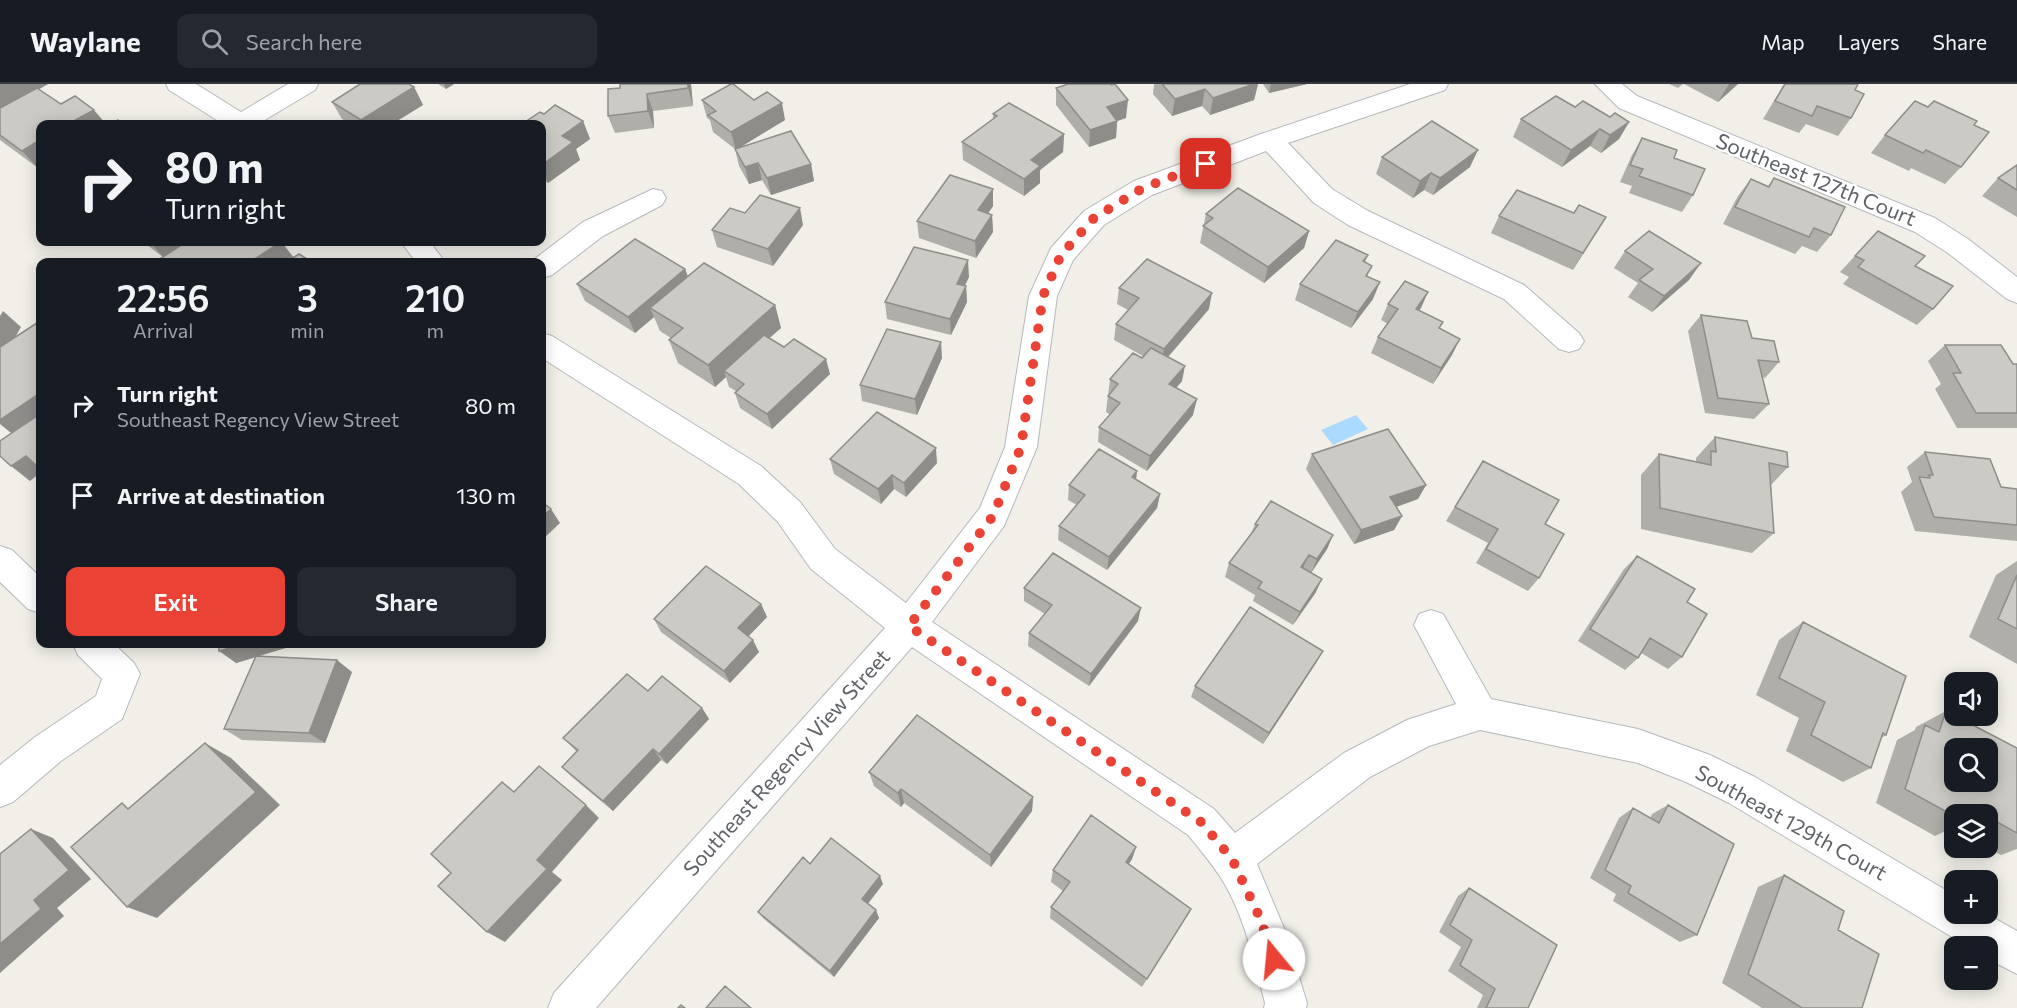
<!DOCTYPE html>
<html lang="en">
<head>
<meta charset="utf-8">
<style>
	:root { --surface:#171b24; --page:#242831; --text:#f1f3f6; --muted:#9ea1a6; --line:#363941; --accent:#ea4335 }
	body { margin:0; font-family:Commissioner,sans-serif; background:var(--page); color:var(--text); height:100vh; display:flex; flex-direction:column; font-size:22px; white-space:nowrap }
	* { box-sizing:border-box; margin:0 }
	p { font-size:20px; color:var(--muted) }
	.icon { flex:none; width:33px; height:33px; fill:none; stroke:currentColor; stroke-width:2; stroke-linecap:round; stroke-linejoin:round }
	.map { position:relative; flex:1; overflow:hidden }
	.panel { position:absolute; left:36px; top:174px; width:510px; height:390px; display:flex; flex-direction:column; background:var(--surface); border-radius:12px; box-shadow:0 3px 15px #0003 }
	.panel>* { flex:none }
	.top-card { position:absolute; left:36px; top:36px; width:510px; height:126px; border-radius:12px; box-shadow:0 3px 15px #0003; background:#171b24; color:var(--text); overflow:hidden }
	.controls { position:absolute; left:1944px; top:588px; display:grid; gap:12px }
	.controls a { display:grid; place-items:center; width:54px; height:54px; border-radius:12px; background:var(--surface); box-shadow:0 3px 15px #0003; font-size:30px }
	.pin { position:absolute; display:grid; place-items:center; width:51px; height:51px; color:#fff; margin:-26px; border-radius:12px; box-shadow:0 3px 9px #0006 }
	.me { position:absolute; width:66px; margin:-33px; rotate:343deg; stroke-linejoin:round; filter:drop-shadow(0 0 4px #0008) }
	.turn { display:flex; align-items:center; gap:21px; height:126px; padding:0 30px; font-size:27px }
	.turn .icon { width:78px; height:78px; stroke-width:2.5 }
	.turn b { display:block; font-size:42px; line-height:51px }
	.eta { display:flex; justify-content:space-evenly; align-items:center; height:102px; text-align:center }
	.eta b { font-size:36px; font-weight:600; line-height:42px }
	.primary-button { display:flex; gap:12px; margin-top:auto; padding:12px 30px }
	.primary-button a { flex:1; height:69px; border-radius:12px; background:var(--accent); color:#fff; font-size:24px; font-weight:600; line-height:69px; text-align:center }
	.primary-button a+a { background:var(--page); color:var(--text) }
	ul { padding:0; list-style:none }
	li { display:flex; align-items:center; gap:18px; height:90px; padding:0 30px }
	li div { flex:1 }
	li b { display:block; font-size:22px }
	li em { font-style:normal }
	header { display:flex; align-items:center; gap:36px; box-sizing:border-box; height:84px; padding:0 30px; background:var(--surface); border-bottom:2px solid var(--line) }
	header strong { font-size:28px }
	nav { display:flex; gap:33px; margin-inline-start:auto; font-size:21px }
	.search { width:420px; height:54px; background:var(--page); display:flex; align-items:center; gap:15px; box-sizing:border-box; padding:0 21px; border-radius:12px; color:var(--muted); font-size:22px }
	.map>svg:first-child { display:block }
	.water { fill:#aadaff }
	.lines { fill:none; stroke-linecap:round; stroke-linejoin:round }
	.minor-casing { stroke:#b5b8bc; stroke-width:2 }
	.minor { fill:#fff; fill-rule:evenodd }
	.wall { fill:#afaea9 }
	.shaded-wall { fill:#8f8d8a }
	.building { fill:#cccac5; stroke:#8f8d8a; stroke-width:1.5; fill-rule:evenodd }
	.route { stroke:#ea4335; stroke-width:10; stroke-dasharray:0 18 }
	.labels { text-anchor:middle; stroke-width:4.5; stroke-linejoin:round; paint-order:stroke }
	.street-label { font-size:21px; fill:#5f6368; stroke:#fff }
</style>
</head>
<body>
<header>
<strong>Waylane</strong>
<div class="search"><svg class="icon" aria-label="search" viewBox="0 0 24 24"><circle cx="10" cy="10" r="6"/><path d="M15 15l6 6"/></svg>Search here</div>
<nav><a>Map</a><a>Layers</a><a>Share</a></nav>
</header>
<div class="map">
<svg width="2017" height="924" viewBox="0 0 2017 924">
	<rect width="100%" height="100%" fill="#f1efe8"/>
	<path class="water" d="M1356 331 1368 345 1333 361 1321 346Z"/>
	<g class="lines">
		<defs>
			<path id="minor" d="M166 0H196L241 28 288 0H318L315 6 258 40H223L169 6Z
				M1410 0H1448L1445 6 1288 59 1332 105 1368 127 1524 201 1579 249 1584 257 1579 265 1569 268 1559 265 1504 215 1348 141 1314 119 1266 67 1152 111 1104 141 1073 176 1057 212 1037 363 1004 442 932 538 1214 725 1235 749 1344 669 1407 636 1456 620 1414 541 1419 530 1431 526 1443 530 1491 615 1638 645 1710 671 1755 693 1954 811V830H1987L2017 847V890L1988 875V862H1967L1729 719 1686 698 1638 679 1480 646 1429 662 1370 693 1257 780 1284 844 1307 919 1306 924H1264L1265 919C1255 880 1246 839 1227 804 1216 784 1202 768 1188 751L912 563 596 924H548L554 909 885 544 811 485 778 438 739 400 542 274V249L552 252 761 382 800 418 835 465 906 519 980 424 1005 363 1029 212 1051 164 1084 127 1134 97 1261 50Z
				M1595 0H1622L1637 12 1935 134 1968 155 2017 193V219L2007 215 1948 169 1915 148 1619 24Z
				M653 105 662 107 666 114 662 121 603 152 552 191 542 194V178H531L532 177 583 138Z
				M401 158H430L445 178H416Z
				M0 462 12 466 40 493V529L28 525 0 498Z
				M73 560H114L134 579 140 590 122 635 61 677 13 718 0 723V681L35 653 96 612 102 595 78 571Z"/>
		</defs>
		<use href="#minor" class="minor-casing"/>
		<use href="#minor" class="minor"/>
	</g>
	<path class="wall" d="M0 0H48L39 5 38 84 0 56Z
		M438 0H454L446 5Z
		M620 0H691L693 22 653 27 654 44 615 49 608 32 620 4Z
		M1154 0H1258L1254 16 1210 31 1202 22 1172 32 1153 10Z
		M1263 0H1307L1269 9Z
		M1669 0H1683L1678 4Z
		M1684 0H1738L1718 18Z
		M1784 0H1858L1855 6 1851 34 1838 52 1806 40 1799 49 1763 35Z
		M414 3 423 21 392 40H351L342 35 332 18Z
		M1056 4 1126 34 1117 37 1116 54 1089 63 1056 21Z
		M702 16H754L785 36 741 62 811 80 814 97 771 111 762 96 749 100 739 82 735 65 713 48 710 36 707 34Z
		M1575 23 1629 38 1619 55 1601 69 1590 62 1562 83 1513 53 1521 35Z
		M1928 23 1974 41 1961 83 1945 100 1911 84 1909 87 1871 69 1885 51Z
		M544 30 583 37 590 55 576 65 580 76 548 99 542 95V40Z
		M993 30 1064 50 1063 68 1040 86V99L1024 112 963 76 962 58 993 35Z
		M1642 54 1674 74 1693 111 1682 128 1629 109 1632 102 1620 98 1632 71Z
		M1382 73 1470 83 1433 111 1424 106 1413 114 1376 90Z
		M2017 81V133L1982 112 1998 94Z
		M1774 94 1831 151 1817 168 1802 162 1795 170 1723 140 1738 112 1751 95 1768 102Z
		M993 105V122L988 130 992 131 993 148 976 174 919 154 917 137Z
		M745 129 803 141 773 182 717 163 712 146Z
		M1206 130 1309 147 1304 164 1264 199 1200 159Z
		M1499 132 1596 149 1573 186 1491 149Z
		M143 158H282L294 174 312 178 163 173Z
		M1625 167 1689 196 1652 228 1628 213 1638 199 1614 184Z
		M1368 171 1365 179 1373 215 1351 244 1295 216 1300 200Z
		M1855 172 1915 182 1933 225 1917 241 1843 200 1849 193 1840 188Z
		M685 185 688 192 775 221 781 244 769 254 830 290 772 345 740 324 735 309 736 307 729 303 726 293 715 303 678 279 669 256 671 254 660 247 654 233 635 249 585 217 577 200Z
		M969 193 965 202H966L967 218 951 251 887 235 885 218Z
		M1119 204 1209 225 1168 273 1182 297 1176 304 1193 331 1147 387 1098 358 1099 343 1111 331 1106 328 1110 295 1143 272 1114 256 1116 240 1128 226 1117 220Z
		M1428 208 1419 226 1440 245 1452 271 1433 300 1371 269 1378 253 1388 240 1381 236 1388 220Z
		M1701 231 1752 254 1779 278 1765 294 1762 293 1769 320 1754 335 1705 329 1688 247Z
		M1945 261 2013 280H2017V344H1957L1935 305 1941 300 1928 277Z
		M942 274 917 331 862 317 860 301Z
		M1715 353 1788 383 1771 401 1774 449 1752 469 1641 445V391L1659 370 1696 378V374Z
		M1925 368 2001 403 2017 405V457L1915 447 1901 408 1912 398 1907 383Z
		M1312 370 1426 401 1418 415 1396 423 1402 432 1394 446 1354 460 1306 385Z
		M830 375 937 379 906 413 894 405 881 420 834 390Z
		M1483 377 1545 440 1539 494 1528 507 1476 479 1488 459 1446 437Z
		M1137 387 1136 396 1160 410 1157 424 1107 486 1058 456 1059 442 1077 421 1068 416 1069 401Z
		M1255 440 1333 451 1327 465 1311 489 1316 508 1293 541 1253 517 1255 511 1225 493 1229 479 1251 450Z
		M1637 472 1687 518 1682 573 1668 585 1641 569 1638 574 1625 586 1578 557 1624 485Z
		M2017 477V580L1969 553 1996 491Z
		M1024 504 1138 537 1089 602 1028 562 1029 549 1045 530 1024 517Z
		M761 520 767 533 748 552 759 568 730 599 661 548 654 535Z
		M1803 538 1886 651 1881 654 1871 684 1843 698 1786 667 1799 634 1756 611 1779 556Z
		M219 560H299L258 572 352 588 325 659 242 656 224 645 256 573 236 579Z
		M1316 579 1263 660 1191 613 1195 602Z
		M648 607 702 624 709 635 667 680 661 676 613 727 572 693 562 683 577 668 563 654Z
		M1946 627 2017 664V765L2001 771 1987 764 1988 730H1954V746L1952 744 1935 752 1876 719 1897 656 1915 646 1916 643Z
		M869 688 1033 713 1032 727 991 783 904 719 901 723 874 702Z
		M1668 721 1697 851 1680 858 1613 817 1616 810 1590 794 1619 734 1633 724 1650 735 1652 730Z
		M1136 763 1132 775 1128 780 1185 835 1142 903 1050 834 1051 823 1063 807 1051 798 1053 786Z
		M810 780 883 800 868 820 879 834 834 893 764 835 758 828Z
		M1784 791 1838 846 1862 924H1762L1722 899 1758 803Z
		M1469 804 1528 924H1477L1483 911 1448 887 1461 863 1439 848 1458 812Z"/>
	<path class="shaded-wall" d="M1 0H48L0 27V1Z
		M444 0H454L446 5Z
		M688 0H691L693 22 688 4Z
		M1254 0H1258L1254 16 1210 31 1213 14Z
		M1271 0H1307L1269 9Z
		M1729 0H1738L1718 18Z
		M414 3 423 21 392 40H364L361 36Z
		M1205 5 1202 22 1172 32 1175 15Z
		M647 10 653 27 654 44 648 27Z
		M1128 16 1126 34 1105 41 1107 23Z
		M782 19 785 36 736 66 731 48Z
		M94 26 106 40H68Z
		M583 37 590 55 576 65 580 76 548 99 542 85V81L562 52Z
		M1117 37 1116 54 1089 63 1090 46Z
		M1629 38 1619 55 1601 69 1610 51Z
		M1600 45 1590 62 1562 83 1571 66Z
		M1064 50 1063 68 1040 86V99L1024 112V95L1031 76Z
		M40 56V82L38 84 22 67Z
		M1478 66 1470 83 1433 111 1440 94Z
		M758 79 762 96 749 100 745 83Z
		M811 80 814 97 771 111 767 94Z
		M1431 89 1424 106 1413 114 1420 97Z
		M993 105V122L978 143V126Z
		M542 111 545 119 542 122Z
		M800 124 803 141 773 182 768 165Z
		M992 131 993 148 976 174 975 157Z
		M1606 133 1596 149 1573 186 1583 169Z
		M1309 147 1304 164 1264 199 1268 183Z
		M150 158H190L164 174Z
		M281 158 294 174 288 178H250Z
		M968 176 969 193 957 216V200Z
		M1701 179 1689 196 1652 228 1664 212Z
		M685 185 691 202 650 224 654 233 635 249 628 233Z
		M1380 198 1373 215 1351 244 1358 228Z
		M966 202 967 218 951 251 950 235Z
		M1428 208 1421 224 1408 241 1416 225Z
		M1212 209 1209 225 1161 281 1164 265Z
		M775 221 781 244 729 290 724 287 726 293 715 303 708 281Z
		M3 227 21 243 0 280V232Z
		M1460 255 1452 271 1433 300 1441 284Z
		M941 258 942 274 917 331 915 315Z
		M826 275 830 290 772 345 767 330Z
		M1185 282 1182 297 1166 316 1169 300Z
		M40 309V336L16 353 0 340V336Z
		M1197 315 1193 331 1147 387 1150 372Z
		M936 364 937 379 906 413 904 399Z
		M26 372 40 383V389L30 397 11 382Z
		M1137 387 1135 402 1132 393Z
		M892 391 894 405 881 420 878 405Z
		M1426 401 1418 415 1382 428 1390 413Z
		M1160 410 1157 424 1107 486 1109 473Z
		M551 425 560 439 542 456V433Z
		M1402 432 1394 446 1354 460 1361 446Z
		M1333 451 1327 465 1311 489 1317 475Z
		M1309 471 1303 484 1301 483Z
		M1322 495 1316 508 1293 541 1300 528Z
		M761 520 767 533 744 557 738 544Z
		M1141 524 1138 537 1089 602 1091 590Z
		M753 556 759 568 730 599 724 587Z
		M243 560H299L236 579 219 567Z
		M1323 567 1316 579 1263 660 1269 649Z
		M337 576 352 588 325 659 309 649Z
		M702 624 709 635 667 680 659 670Z
		M205 659 231 674 280 721 157 834 127 823Z
		M653 665 661 676 613 727 603 717Z
		M901 705 904 719 901 723 898 709Z
		M1033 713 1032 727 991 783 990 771Z
		M586 721 599 734 552 788 562 796 505 858 487 848 537 776Z
		M31 745 53 754 91 795 57 824 64 832 0 889V860L34 816Z
		M1136 763 1132 775 1122 790 1126 778Z
		M880 792 883 800 865 823 862 815Z
		M876 826 879 834 834 893 830 887Z"/>
	<path class="building" d="M360 0H409L414 3 361 36 332 18Z
		M620 0H688V4L647 10 648 27 608 32V5L620 4Z
		M731 0H733L754 16 767 8 782 19 731 48 708 31 716 27 702 16Z
		M1068 0H1110L1111 1 1115 0 1128 16 1107 23 1117 37 1090 46 1056 4Z
		M1162 0H1254L1213 14 1205 5 1175 15Z
		M1785 0H1858L1855 6 1864 10 1851 34 1817 22 1812 32 1775 17Z
		M37 4 61 20 75 12 94 26 68 40H40V56L22 67 0 51V24Z
		M1556 12 1575 23 1583 17 1610 33 1615 29 1629 38 1610 51 1600 45 1571 66 1521 35Z
		M1915 17 1928 23 1934 17 1977 37 1974 41 1989 48 1961 83 1926 66 1923 69 1885 51Z
		M1009 19 1064 50 1031 76 1040 82 1024 95 962 58 997 32 993 30Z
		M555 21 583 37 562 52 573 58 542 81V40H522L540 28 544 30Z
		M118 36 124 40H111Z
		M1432 37 1478 66 1440 94 1431 89 1420 97 1382 73Z
		M791 47 811 80 767 94 758 79 745 83 735 65Z
		M1642 54 1677 66 1674 74 1705 85 1693 111 1639 92 1643 85 1630 81Z
		M2017 81V106L1998 94Z
		M950 91 993 105 978 126 992 131 975 157 917 137Z
		M1774 94 1845 123 1831 151 1814 144 1809 153 1735 123 1751 95 1769 103Z
		M1238 104 1309 147 1268 183 1203 142 1213 134 1206 130Z
		M1517 106 1574 129 1579 121 1606 133 1583 169 1499 132Z
		M760 111 800 124 768 165 712 146 730 124 745 129Z
		M1649 147 1701 179 1664 212 1639 196 1653 185 1625 167Z
		M1878 147 1925 172 1915 182 1953 202 1933 225 1858 183 1864 176 1855 172Z
		M635 155 685 185 628 233 577 200Z
		M1336 156 1368 171 1363 177 1372 182 1366 192 1380 198 1358 228 1300 200Z
		M186 158H281L250 178H155Z
		M914 163 968 176 957 200 966 202 950 235 885 218Z
		M299 170 312 178H286Z
		M1147 175 1212 209 1164 265 1116 240 1139 214 1119 204Z
		M704 179 775 221 708 281 669 256 683 244 650 224Z
		M1405 197 1428 208 1416 225 1443 238 1439 244 1460 255 1441 284 1378 253 1398 225 1388 220Z
		M1701 231 1747 237 1752 254 1774 257 1779 278 1758 276 1769 320 1718 314Z
		M40 237V309L0 336V263Z
		M887 245 941 258 915 315 860 301Z
		M764 251 784 263 794 255 826 275 767 330 735 309 744 300 724 287Z
		M1945 261H2001L2013 280H2017V329H1976L1953 289H1961Z
		M1151 264 1185 282 1169 300 1197 315 1150 372 1099 343 1120 319 1108 312 1118 300 1110 295 1133 269 1142 274Z
		M877 328 936 364 904 399 892 391 878 405 830 375Z
		M40 330V385L26 372 11 382 0 372V357Z
		M1388 345 1426 401 1390 413 1402 432 1361 446 1312 370Z
		M1715 353 1787 368 1788 383 1769 379 1774 449 1660 424 1659 370 1711 381V367L1716 368Z
		M1099 365 1137 387 1132 393 1160 410 1109 473 1059 442 1085 411 1069 401Z
		M1925 368 1990 375 2001 403 2017 405V441L1934 433 1919 393 1930 394 1929 391H1933Z
		M1483 377 1559 416 1545 440 1564 450 1539 494 1486 465 1498 445 1455 423Z
		M1271 417 1333 451 1317 475 1309 471 1301 483 1322 495 1300 528 1258 504 1262 498 1229 479 1258 441 1255 440Z
		M542 418 551 425 542 433Z
		M1053 469 1141 524 1091 590 1029 549 1052 521 1024 504Z
		M1637 472 1695 505 1687 518 1707 530 1682 573 1650 554 1638 574 1590 545Z
		M706 482 761 520 738 544 753 556 724 587 654 535Z
		M2017 491V545L1998 535Z
		M1250 523 1323 567 1269 649 1195 602Z
		M1803 538 1906 592 1886 651 1883 649 1871 684 1811 651 1825 618 1779 594Z
		M219 560H243L219 567Z
		M256 572 337 576 309 649 224 645Z
		M627 590 648 607 662 592 702 624 659 670 653 665 603 717 562 683 578 666 563 654Z
		M1946 627 2017 664V749L1988 733V730H1983L1971 724 1969 730H1954V732L1905 705 1925 641 1939 648ZM1954 664H1988V698H1954Z
		M917 631 1033 713 990 771 901 705 898 709 869 688Z
		M205 659 256 708 127 823 71 763 122 719 128 725Z
		M539 682 586 721 537 776 547 785 487 848 438 802 451 789 431 770 502 698 514 708Z
		M1668 721 1734 760 1697 851 1628 809 1631 802 1605 786 1633 724 1659 739Z
		M1091 731 1136 763 1126 778 1191 825 1147 895 1051 823 1070 798 1053 786Z
		M31 745 69 786 34 816 41 825 0 860V770Z
		M831 754 880 792 862 815 876 826 830 887 758 828 803 773 810 780Z
		M1784 791 1844 827 1838 846 1879 870 1862 924H1802L1748 890Z
		M1469 804 1557 861 1528 924H1486L1495 905 1460 881 1472 856 1450 841Z
		M725 902 751 924H706Z
		M681 921 685 924H678Z"/>
	<g class="lines">
		<path class="route" d="M1206 80 1143 104 1094 134 1061 171 1043 212 1021 363 993 432 909 542 1201 738 1232 775 1260 834 1274 875"/>
	</g>
	<g class="labels">
		<g class="street-label">
			<text transform="translate(1816 96) rotate(22)" y="7">Southeast 127th Court</text>
			<text transform="translate(787 679) rotate(-48)" y="7">Southeast Regency View Street</text>
			<text transform="translate(1791 739) rotate(29)" y="7">Southeast 129th Court</text>
		</g>
	</g>
</svg>
<div class="controls">
<a><svg class="icon" aria-label="sound" viewBox="0 0 24 24"><path d="M4 9h4l5-4v14l-5-4H4zM17 9q2 3 0 6"/></svg></a>
<a><svg class="icon" aria-label="search" viewBox="0 0 24 24"><circle cx="10" cy="10" r="6"/><path d="M15 15l6 6"/></svg></a>
<a><svg class="icon" aria-label="layers" viewBox="0 0 24 24"><path d="M12 4l9 5-9 5-9-5zM3 14l9 5 9-5"/></svg></a>
<a>+</a>
<a>−</a>
</div>
<div class="pin" style="left:1206px;top:80px;background:#d93025"><svg class="icon" aria-label="arrive" viewBox="0 0 24 24"><path d="M6 21V4h12l-3 4 3 4H6"/></svg></div>
<svg class="me" style="left:1274px;top:875px" viewBox="-20 -20 40 40"><circle r="19" fill="#fff"/><path d="M0-13L10 11 0 6-10 11z" fill="#ea4335"/></svg>
<div class="top-card">
<div class="turn"><svg class="icon" aria-label="right" viewBox="0 0 24 24"><path d="M7 20v-9h11M14 6l5 5-5 5"/></svg><div><b>80 m</b>Turn right</div></div>
</div>
<section class="panel">
<div class="eta">
<div><b>22:56</b><p>Arrival</p></div>
<div><b>3</b><p>min</p></div>
<div><b>210</b><p>m</p></div>
</div>
<ul>
<li><svg class="icon" aria-label="right" viewBox="0 0 24 24"><path d="M7 20v-9h11M14 6l5 5-5 5"/></svg><div><b>Turn right</b><p>Southeast Regency View Street</p></div><em>80 m</em></li>
<li><svg class="icon" aria-label="arrive" viewBox="0 0 24 24"><path d="M6 21V4h12l-3 4 3 4H6"/></svg><div><b>Arrive at destination</b></div><em>130 m</em></li>
</ul>
<div class="primary-button"><a>Exit</a><a>Share</a></div>
</section>
</div>
</body>
</html>
